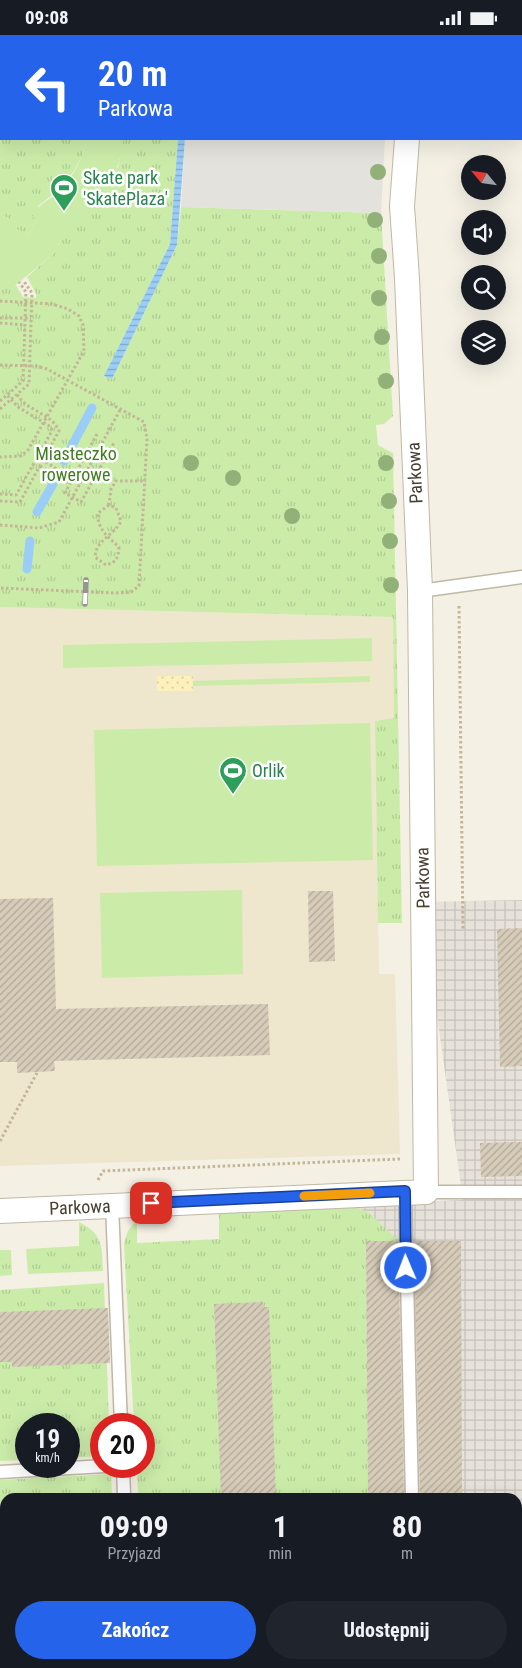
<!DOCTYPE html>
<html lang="pl">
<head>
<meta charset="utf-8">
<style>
	:root { --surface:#171b24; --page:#20242c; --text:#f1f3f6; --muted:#9ea1a6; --accent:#2563eb }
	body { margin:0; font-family:"Roboto Condensed",sans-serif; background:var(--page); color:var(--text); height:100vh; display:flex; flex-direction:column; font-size:19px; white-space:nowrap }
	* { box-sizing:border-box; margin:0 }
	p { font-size:16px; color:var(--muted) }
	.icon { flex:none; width:28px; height:28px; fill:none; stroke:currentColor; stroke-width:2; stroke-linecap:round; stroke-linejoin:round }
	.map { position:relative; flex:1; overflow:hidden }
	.sheet { position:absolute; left:0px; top:1458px; width:522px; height:176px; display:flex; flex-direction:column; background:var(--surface); border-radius:15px 15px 0 0; box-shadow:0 5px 20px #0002 }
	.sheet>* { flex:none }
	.banner { position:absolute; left:0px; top:0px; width:522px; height:105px; box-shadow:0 5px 20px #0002; background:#2563eb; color:#fff; overflow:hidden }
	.needle { width:32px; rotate:299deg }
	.controls { position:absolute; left:461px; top:120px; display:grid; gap:10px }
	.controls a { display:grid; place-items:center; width:45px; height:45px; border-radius:50%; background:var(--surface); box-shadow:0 5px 20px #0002; font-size:25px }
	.speed { position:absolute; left:15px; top:1378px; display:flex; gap:10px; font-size:25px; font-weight:700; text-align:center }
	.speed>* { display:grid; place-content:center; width:65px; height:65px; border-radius:50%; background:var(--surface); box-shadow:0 5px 20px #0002; line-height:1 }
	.speed small { font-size:12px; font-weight:400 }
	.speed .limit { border:8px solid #d22; background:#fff; color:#111 }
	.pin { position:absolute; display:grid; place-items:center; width:42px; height:42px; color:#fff; margin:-21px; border-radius:10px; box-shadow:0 2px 8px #0006 }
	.me { position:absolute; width:55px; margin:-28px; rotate:359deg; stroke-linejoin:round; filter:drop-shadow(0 0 4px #0008) }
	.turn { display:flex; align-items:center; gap:18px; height:105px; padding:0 15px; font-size:22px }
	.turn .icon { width:65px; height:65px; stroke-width:2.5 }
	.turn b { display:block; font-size:35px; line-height:42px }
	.eta { display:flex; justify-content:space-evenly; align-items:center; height:85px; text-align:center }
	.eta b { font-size:30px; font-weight:700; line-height:35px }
	.button { display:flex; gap:10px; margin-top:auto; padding:10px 15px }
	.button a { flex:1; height:58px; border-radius:30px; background:var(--accent); color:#fff; font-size:20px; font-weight:700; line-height:58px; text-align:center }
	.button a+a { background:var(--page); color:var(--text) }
	.status { display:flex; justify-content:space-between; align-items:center; height:35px; padding:0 25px; background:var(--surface); direction:ltr }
	.status svg { height:14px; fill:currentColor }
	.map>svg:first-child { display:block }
	.industrial { fill:url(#industrial-grid) }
	.education { fill:#eee6cd }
	.grass { fill:url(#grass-tufts) }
	.sand { fill:url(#sand-dots) }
	.pitch { fill:#cbeca9 }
	.parking { fill:#e4e2dd }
	.water { fill:url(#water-rules) }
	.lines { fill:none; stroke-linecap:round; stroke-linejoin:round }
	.stream { stroke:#9acdf7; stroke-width:9 }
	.building { fill:url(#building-hatch) }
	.service-casing { stroke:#c0b8a6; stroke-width:15 }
	.minor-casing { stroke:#c0b8a6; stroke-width:26 }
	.path { stroke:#c3b596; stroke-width:3; stroke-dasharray:2.5 2.5; stroke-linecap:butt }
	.service { stroke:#fff; stroke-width:12 }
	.minor { stroke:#fff; stroke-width:24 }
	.rail-casing { stroke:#959595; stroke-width:5.5 }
	.rail { stroke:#fff; stroke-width:4; stroke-dasharray:11; stroke-linecap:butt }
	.tree { fill:#92b179 }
	.route-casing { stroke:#184099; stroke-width:12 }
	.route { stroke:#2563eb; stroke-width:9 }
	.slow { stroke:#f59e0b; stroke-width:9 }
	.labels { text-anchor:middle; stroke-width:5; stroke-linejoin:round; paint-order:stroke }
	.leisure-label { font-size:18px; fill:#27864d; stroke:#fff; text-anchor:start }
	.park-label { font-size:18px; fill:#417e21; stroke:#fff }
	.street-label { font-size:18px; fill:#474033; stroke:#fff }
</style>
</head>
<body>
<div class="status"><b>09:08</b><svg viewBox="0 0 49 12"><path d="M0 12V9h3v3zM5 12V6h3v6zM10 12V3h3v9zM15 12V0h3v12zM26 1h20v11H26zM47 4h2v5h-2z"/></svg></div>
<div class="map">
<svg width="522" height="1633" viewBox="0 0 522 1633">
	<defs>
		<pattern id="industrial-grid" width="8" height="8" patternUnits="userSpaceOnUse" patternTransform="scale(1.25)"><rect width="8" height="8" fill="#e6e1d9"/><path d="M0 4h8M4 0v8" fill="none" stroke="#c7c2bb"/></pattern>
		<pattern id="grass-tufts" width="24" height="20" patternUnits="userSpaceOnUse" patternTransform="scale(1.25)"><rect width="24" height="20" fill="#cbeca9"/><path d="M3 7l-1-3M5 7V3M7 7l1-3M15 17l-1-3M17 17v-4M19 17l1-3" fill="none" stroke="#b0cb92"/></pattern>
		<pattern id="sand-dots" width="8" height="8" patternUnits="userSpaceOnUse" patternTransform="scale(1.25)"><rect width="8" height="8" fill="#fcf1bc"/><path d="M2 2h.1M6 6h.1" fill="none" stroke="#d9d0a2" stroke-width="1.8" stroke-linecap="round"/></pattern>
		<pattern id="water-rules" width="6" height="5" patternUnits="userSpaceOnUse" patternTransform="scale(1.25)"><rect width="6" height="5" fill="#9acdf7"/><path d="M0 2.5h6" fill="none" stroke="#7fa8c9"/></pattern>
		<pattern id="building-hatch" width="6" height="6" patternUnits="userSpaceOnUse" patternTransform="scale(1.25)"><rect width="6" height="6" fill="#d7ccb9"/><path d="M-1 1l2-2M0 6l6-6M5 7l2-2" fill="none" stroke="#b0a797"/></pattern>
	</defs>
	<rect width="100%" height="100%" fill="#f4f0e4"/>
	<path class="industrial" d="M522 865V1633H365V1629H518V1462H363L358 1169 463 1165 421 867Z"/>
	<path class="education" d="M0 572 393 582 394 683 375 686 379 939H395L400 1119 0 1131Z"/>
	<path class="grass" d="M0 0H185L1 1V12Z
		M0 96 1 104H87C80 135 63 153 38 171L37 185 28 200 12 192 15 187 0 179Z
		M123 104H178L170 209 104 341 112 344 177 210 181 172 381 178 393 381 384 389 376 390 378 410 393 418 402 888H378L375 686 394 683 393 582 0 572V252H12L16 250 23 262 36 263V259L27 242 61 212 58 209 118 132Z
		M352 1171 368 1177 399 1206H366L368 1462H138L137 1431H144V1389H134L124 1210C126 1199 128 1193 137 1186V1208L219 1204V1178Z
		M79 1187C103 1199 102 1211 103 1236L28 1239 26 1214 79 1211Z
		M0 1215H11L12 1240 0 1241Z
		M104 1248 109 1389H101V1421L69 1423V1389H26V1425L0 1426V1255Z
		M111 1439 112 1462H5V1559L0 1560V1445Z
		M84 1629H369V1633H84Z"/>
	<path class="sand" d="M157 641H193V656H157Z"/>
	<path class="pitch" d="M0 12H1V96H0Z
		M87 104H123C120 135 105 166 82 188L78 186 58 209 62 212 13 252H0V179L15 187 13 192 28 200 37 185 32 182C40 166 49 167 60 155 74 141 83 122 87 104Z
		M372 603V626L63 633V610Z
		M370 641V647L193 651V646Z
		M370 688 373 825 97 831 94 695Z
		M242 855 243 939 102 943 100 858Z"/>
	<path class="parking" d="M192 0H399L192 1Z
		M185 104H385L381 178 181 172Z
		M5 1559V1629H84V1633H0V1560Z"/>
	<path class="water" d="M178 104H185L177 210 112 344 104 341 170 209Z"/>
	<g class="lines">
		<path class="stream" d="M64 426 92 373
			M37 477 53 449
			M27 534 30 506"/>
	</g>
	<path class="building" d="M308 856H333L335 926 309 927Z
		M53 863 56 974 268 969 270 1020 54 1026 55 1036 17 1038V1027H0V864Z
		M522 893V1031L500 1032 497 894Z
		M522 1107V1141L481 1142 480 1108Z
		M366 1206H398L404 1462H368Z
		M414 1206H461L462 1462H420Z
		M263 1267V1272H269L276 1462H221L214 1269Z
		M108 1273 110 1328 12 1332V1327H0V1277Z"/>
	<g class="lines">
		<defs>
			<path id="service" d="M420 556 522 542
				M405 1156 412 1462
				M426 1157H522
				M112 1170 121 1389
				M123 1431 124 1462
				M0 1437 105 1431
				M0 1573H5
				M416 1629V1631"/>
			<g id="minor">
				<path d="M420 1V0"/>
				<path id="s1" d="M0 1176 426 1157 420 556 407 243 402 171 407 104"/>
			</g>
		</defs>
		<use href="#service" class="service-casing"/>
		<use href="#minor" class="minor-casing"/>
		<path class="path" d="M164 1 165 0
			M0 266 52 269 68 274 79 281 83 290 84 316 28 415 21 421 0 422
			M0 283H31
			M0 288 25 290
			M0 330 36 331 47 334 144 387 147 404 139 551 131 557 116 558 0 553
			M0 366 23 346 26 257 19 247
			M0 374 29 349 32 258 23 245
			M97 399 65 458 81 467 114 408
			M37 422 81 448
			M40 431 70 449
			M0 459 16 460 52 396 51 392 18 372 7 360
			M0 466 20 467 59 396C51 377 27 377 17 359
			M109 470 98 478C97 494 108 502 119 512 118 523 117 527 106 530L95 522C96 504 114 501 121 486L116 473 109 470 111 454 116 446H146
			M0 490 39 493 59 487 120 375
			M459 571 463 895
			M0 1106 38 1036
			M98 1145 103 1136 400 1124"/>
		<use href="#service" class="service"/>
		<use href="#minor" class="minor"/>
		<defs>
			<path id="rail" d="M85 569 86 545"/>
		</defs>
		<use href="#rail" class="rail-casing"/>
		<use href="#rail" class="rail"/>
	</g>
	<g class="tree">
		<circle cx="378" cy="137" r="8"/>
		<circle cx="375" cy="185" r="8"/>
		<circle cx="379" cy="221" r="8"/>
		<circle cx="379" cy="263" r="8"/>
		<circle cx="382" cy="302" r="8"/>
		<circle cx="386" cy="346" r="8"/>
		<circle cx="191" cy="428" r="8"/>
		<circle cx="386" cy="428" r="8"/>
		<circle cx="233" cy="443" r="8"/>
		<circle cx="389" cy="466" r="8"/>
		<circle cx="292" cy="481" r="8"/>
		<circle cx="390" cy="506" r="8"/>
		<circle cx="391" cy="550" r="8"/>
	</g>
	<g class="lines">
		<defs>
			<path id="route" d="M151 1168 405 1156 406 1233"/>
		</defs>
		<use href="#route" class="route-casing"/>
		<use href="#route" class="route"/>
		<path class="slow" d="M304 1161 370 1158"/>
	</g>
	<defs>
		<symbol id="stadium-pin" viewBox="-11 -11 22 30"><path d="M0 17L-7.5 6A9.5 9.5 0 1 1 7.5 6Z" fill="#2e9e5b" stroke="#fff"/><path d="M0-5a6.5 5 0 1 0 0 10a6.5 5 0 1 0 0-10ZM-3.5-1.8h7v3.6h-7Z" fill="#fff"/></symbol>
	</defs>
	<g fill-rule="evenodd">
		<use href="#stadium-pin" x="48" y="137" width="32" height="43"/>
		<use href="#stadium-pin" x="217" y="720" width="32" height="43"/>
	</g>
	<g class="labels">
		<g class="leisure-label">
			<text x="83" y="149">Skate park<tspan x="83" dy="21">'SkatePlaza'</tspan></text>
			<text x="252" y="742">Orlik</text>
		</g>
		<g class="park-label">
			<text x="76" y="425">Miasteczko<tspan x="76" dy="21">rowerowe</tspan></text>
		</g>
		<g class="street-label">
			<text transform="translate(415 438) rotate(-93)" y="6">Parkowa</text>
			<text transform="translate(423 843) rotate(-91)" y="6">Parkowa</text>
			<text dy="6" stroke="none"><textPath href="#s1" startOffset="80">Parkowa</textPath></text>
		</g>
	</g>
</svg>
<div class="controls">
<a><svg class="needle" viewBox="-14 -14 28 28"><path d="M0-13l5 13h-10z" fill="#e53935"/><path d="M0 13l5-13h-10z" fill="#9ea1a6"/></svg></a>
<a><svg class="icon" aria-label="sound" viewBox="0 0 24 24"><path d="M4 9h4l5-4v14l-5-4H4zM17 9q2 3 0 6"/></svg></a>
<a><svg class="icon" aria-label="search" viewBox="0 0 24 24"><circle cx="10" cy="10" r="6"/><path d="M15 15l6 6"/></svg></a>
<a><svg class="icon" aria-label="layers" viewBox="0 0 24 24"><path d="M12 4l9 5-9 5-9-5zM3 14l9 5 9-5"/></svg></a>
</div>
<div class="speed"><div>19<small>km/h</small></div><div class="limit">20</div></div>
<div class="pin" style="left:151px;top:1168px;background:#d93025"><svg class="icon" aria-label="arrive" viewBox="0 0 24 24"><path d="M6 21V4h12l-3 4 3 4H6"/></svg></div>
<svg class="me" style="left:406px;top:1233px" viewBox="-20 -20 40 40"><circle r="17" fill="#2563eb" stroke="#fff" stroke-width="3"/><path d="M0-11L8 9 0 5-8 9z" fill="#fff"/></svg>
<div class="banner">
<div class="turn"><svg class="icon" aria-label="left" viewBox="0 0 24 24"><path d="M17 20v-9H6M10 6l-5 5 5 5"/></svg><div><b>20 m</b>Parkowa</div></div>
</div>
<section class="sheet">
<div class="eta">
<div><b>09:09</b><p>Przyjazd</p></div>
<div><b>1</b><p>min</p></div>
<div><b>80</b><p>m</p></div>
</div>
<div class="button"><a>Zakończ</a><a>Udostępnij</a></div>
</section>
</div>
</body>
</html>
